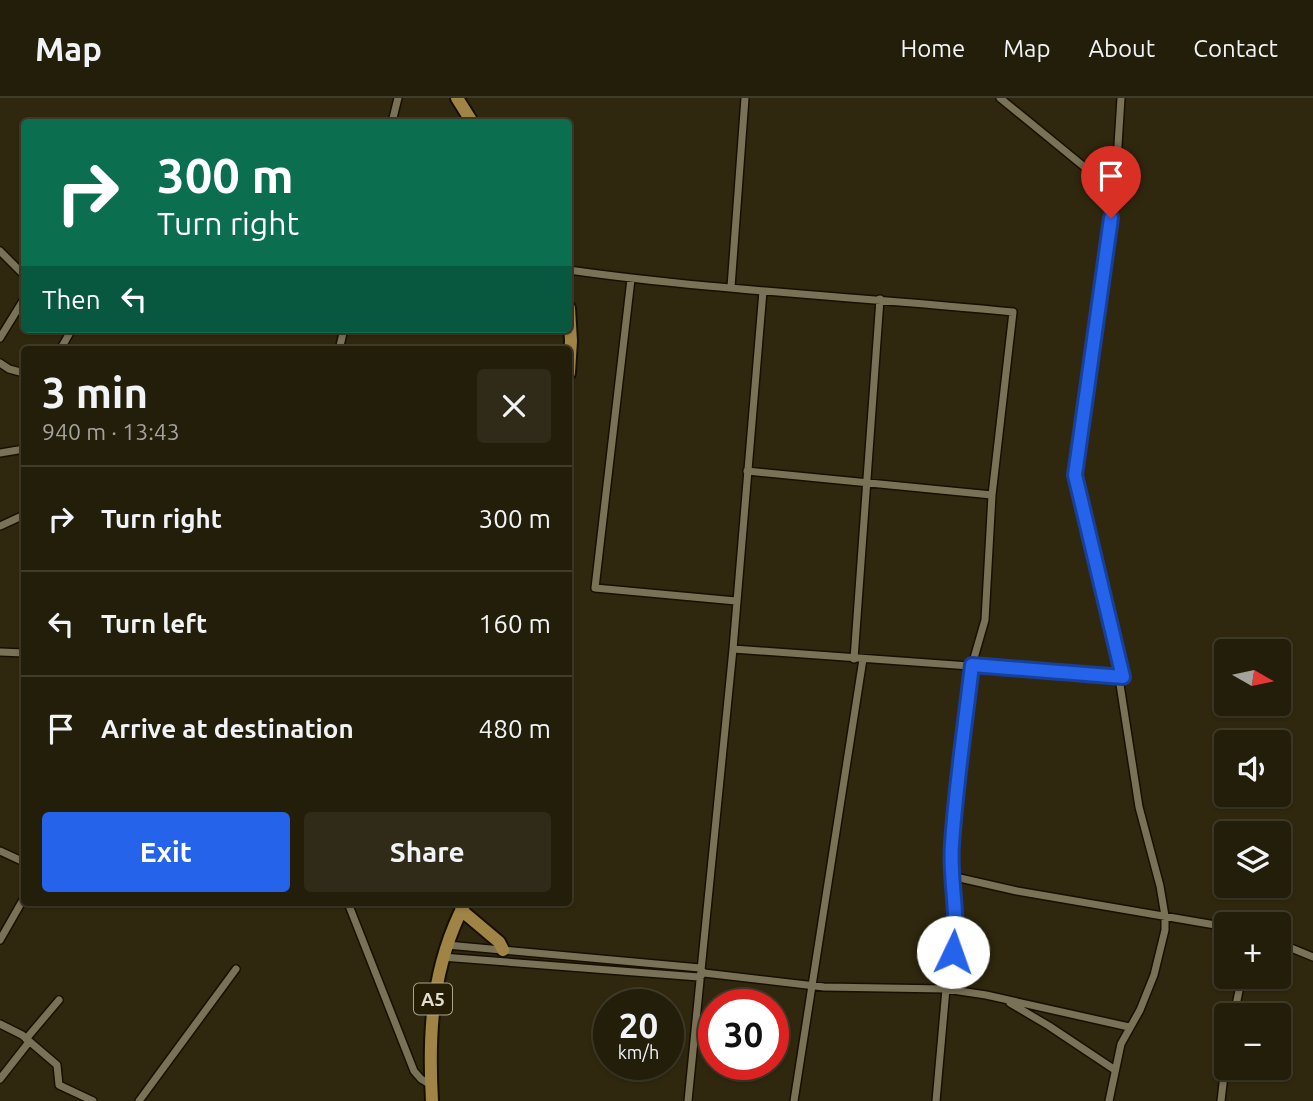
<!DOCTYPE html>
<html lang="en">
<head>
<meta charset="utf-8">
<style>
	:root { --surface:#231e0a; --page:#2f2b18; --text:#f1f3f6; --muted:#a3a29c; --line:#403c2b; --accent:#2563eb }
	body { margin:0; font-family:Ubuntu,sans-serif; background:var(--page); color:var(--text); height:100vh; display:flex; flex-direction:column; font-size:26px; white-space:nowrap }
	* { box-sizing:border-box; margin:0 }
	p { font-size:23px; color:var(--muted) }
	.icon { flex:none; width:38px; height:38px; fill:none; stroke:currentColor; stroke-width:2; stroke-linecap:round; stroke-linejoin:round }
	.map { position:relative; flex:1; overflow:hidden }
	.drawer { position:absolute; left:21px; top:248px; width:551px; height:560px; display:flex; flex-direction:column; background:var(--surface); border-radius:7px; box-shadow:0 2px 5px #0004,0 0 0 2px var(--line) }
	.drawer>* { flex:none }
	.guide { position:absolute; left:21px; top:21px; width:551px; height:214px; border-radius:7px; box-shadow:0 2px 5px #0004,0 0 0 2px var(--line); background:#0b6e4f; color:#fff; overflow:hidden }
	.needle { width:46px; rotate:99deg }
	.fabs { position:absolute; left:1214px; top:541px; display:grid; gap:14px }
	.fabs a { display:grid; place-items:center; width:77px; height:77px; border-radius:7px; background:var(--surface); box-shadow:0 2px 5px #0004,0 0 0 2px var(--line); font-size:35px }
	.speed { position:absolute; left:593px; top:891px; display:flex; gap:14px; font-size:35px; font-weight:700; text-align:center }
	.speed>* { display:grid; place-content:center; width:91px; height:91px; border-radius:50%; background:var(--surface); box-shadow:0 2px 5px #0004,0 0 0 2px var(--line); line-height:1 }
	.speed small { font-size:18px; font-weight:400 }
	.speed .limit { border:10px solid #d22; background:#fff; color:#111 }
	.pin { position:absolute; display:grid; place-items:center; width:60px; height:60px; color:#fff; margin:-72px -30px; border-radius:50% 50% 50% 0; rotate:-45deg; box-shadow:0 0 7px #0007 }
	.pin .icon { rotate:45deg }
	.me { position:absolute; width:77px; margin:-38px; rotate:3deg; stroke-linejoin:round; filter:drop-shadow(0 0 5px #0008) }
	.turn { display:flex; align-items:center; gap:24px; height:147px; padding:0 21px; font-size:32px }
	.turn .icon { width:91px; height:91px; stroke-width:2.5 }
	.turn b { display:block; font-size:49px; line-height:60px }
	.then { display:flex; align-items:center; height:66px; padding:0 21px; background:#0003; gap:14px; font-size:26px }
	.round { display:grid; place-items:center; flex:none; width:74px; height:74px; border-radius:7px; background:var(--page) }
	.headline { display:flex; align-items:center; justify-content:space-between; height:119px; padding:0 21px }
	h1 { font-size:42px; font-weight:700; line-height:52px }
	.button { display:flex; gap:14px; margin-top:auto; padding:14px 21px }
	.button a { flex:1; height:80px; border-radius:7px; background:var(--accent); color:#fff; font-size:28px; font-weight:700; line-height:80px; text-align:center }
	.button a+a { background:var(--page); color:var(--text) }
	ul { padding:0; list-style:none }
	li { display:flex; align-items:center; gap:21px; height:105px; padding:0 21px; border-top:2px solid var(--line) }
	li div { flex:1 }
	li b { display:block; font-size:26px }
	li em { font-style:normal }
	header { display:flex; align-items:center; gap:42px; box-sizing:border-box; height:98px; padding:0 35px; background:var(--surface); border-bottom:2px solid var(--line) }
	header strong { font-size:33px }
	nav { display:flex; gap:38px; margin-inline-start:auto; font-size:24px }
	.map>svg:first-child { display:block }
	.lines { fill:none; stroke-linecap:round; stroke-linejoin:round }
	.minor-casing { stroke:#171000; stroke-width:10 }
	.trunk-casing { stroke:#171000; stroke-width:16 }
	.minor { stroke:#7a7256; stroke-width:7 }
	.trunk { stroke:#a08446; stroke-width:12 }
	.route-casing { stroke:#184099; stroke-width:18 }
	.route { stroke:#2563eb; stroke-width:12 }
	.labels { text-anchor:middle; stroke-width:7; stroke-linejoin:round; paint-order:stroke }
	.shield { fill:#251e04; stroke:#a9a492; stroke-width:2 }
	.shield-label { font-size:19px; font-weight:bold; fill:#e2decf }
</style>
</head>
<body>
<header>
<strong>Map</strong>
<nav><a>Home</a><a>Map</a><a>About</a><a>Contact</a></nav>
</header>
<div class="map">
<svg width="1313" height="1003" viewBox="0 0 1313 1003">
	<rect width="100%" height="100%" fill="#2f280e"/>
	<g class="lines">
		<defs>
			<path id="minor" d="M1000 0 1115 94
				M392 24 398 0
				M0 153 24 177
				M569 172C716 193 865 199 1013 214L992 397 985 522 972 567 952 747 951 778 956 836 946 891 936 1003
				M631 181 595 490 736 503
				M731 189 745 0
				M0 240 24 201
				M60 252 72 231
				M339 252 344 231
				M0 265 9 271 24 275
				M0 355 24 351
				M747 373 992 397
				M0 428 24 417
				M733 551 1123 579
				M0 554 24 555
				M854 561 880 201
				M0 753 24 764
				M951 778 1017 793 1227 829
				M348 805 414 973 421 981 431 987
				M0 842 24 800
				M1279 845 1313 859
				M447 847 700 870 704 875 824 889 946 891 986 897 1129 929
				M442 859 699 879 701 878
				M1010 905 1049 928 1115 972
				M1234 917 1242 878
				M0 926 22 937 57 967 59 987 93 1003
				M26 941 59 902
				M0 981 29 944
				M139 1003 236 871
				M688 1003 733 551 763 193
				M794 1003 863 561
				M1109 1003 1121 946 1140 912 1154 877 1165 832V818L1160 788 1139 709 1119 580 1123 579 1075 377 1115 94 1121 0
				M1221 1003 1227 951"/>
			<path id="trunk" d="M457 0 472 24
				M569 210 571 243 569 275
				M461 812 499 844 503 852
				M432 1003C428 933 432 868 465 805"/>
		</defs>
		<use href="#minor" class="minor-casing"/>
		<use href="#trunk" class="trunk-casing"/>
		<use href="#minor" class="minor"/>
		<use href="#trunk" class="trunk"/>
	</g>
	<g class="lines">
		<defs>
			<path id="route" d="M953 854C960 819 949 782 952 746 956 686 965 627 972 567L1123 579 1075 377 1111 120"/>
		</defs>
		<use href="#route" class="route-casing"/>
		<use href="#route" class="route"/>
	</g>
	<g class="labels">
		<rect class="shield" x="414" y="885.5" width="38" height="31" rx="5"/>
		<g class="shield-label">
			<text x="433" y="908">A5</text>
		</g>
	</g>
</svg>
<div class="fabs">
<a><svg class="needle" viewBox="-14 -14 28 28"><path d="M0-13l5 13h-10z" fill="#e53935"/><path d="M0 13l5-13h-10z" fill="#a3a29c"/></svg></a>
<a><svg class="icon" aria-label="sound" viewBox="0 0 24 24"><path d="M4 9h4l5-4v14l-5-4H4zM17 9q2 3 0 6"/></svg></a>
<a><svg class="icon" aria-label="layers" viewBox="0 0 24 24"><path d="M12 4l9 5-9 5-9-5zM3 14l9 5 9-5"/></svg></a>
<a>+</a>
<a>−</a>
</div>
<div class="speed"><div>20<small>km/h</small></div><div class="limit">30</div></div>
<div class="pin" style="left:1111px;top:120px;background:#d93025"><svg class="icon" aria-label="arrive" viewBox="0 0 24 24"><path d="M6 21V4h12l-3 4 3 4H6"/></svg></div>
<svg class="me" style="left:953px;top:854px" viewBox="-20 -20 40 40"><circle r="19" fill="#fff"/><path d="M0-13L10 11 0 6-10 11z" fill="#2563eb"/></svg>
<div class="guide">
<div class="turn"><svg class="icon" aria-label="right" viewBox="0 0 24 24"><path d="M7 20v-9h11M14 6l5 5-5 5"/></svg><div><b>300 m</b>Turn right</div></div>
<div class="then">Then<svg class="icon" aria-label="left" viewBox="0 0 24 24"><path d="M17 20v-9H6M10 6l-5 5 5 5"/></svg></div>
</div>
<section class="drawer">
<div class="headline"><div><h1>3 min</h1><p>940 m · 13:43</p></div><a class="round"><svg class="icon" aria-label="close" viewBox="0 0 24 24"><path d="M6 6l12 12M18 6L6 18"/></svg></a></div>
<ul>
<li><svg class="icon" aria-label="right" viewBox="0 0 24 24"><path d="M7 20v-9h11M14 6l5 5-5 5"/></svg><div><b>Turn right</b></div><em>300 m</em></li>
<li><svg class="icon" aria-label="left" viewBox="0 0 24 24"><path d="M17 20v-9H6M10 6l-5 5 5 5"/></svg><div><b>Turn left</b></div><em>160 m</em></li>
<li><svg class="icon" aria-label="arrive" viewBox="0 0 24 24"><path d="M6 21V4h12l-3 4 3 4H6"/></svg><div><b>Arrive at destination</b></div><em>480 m</em></li>
</ul>
<div class="button"><a>Exit</a><a>Share</a></div>
</section>
</div>
</body>
</html>
